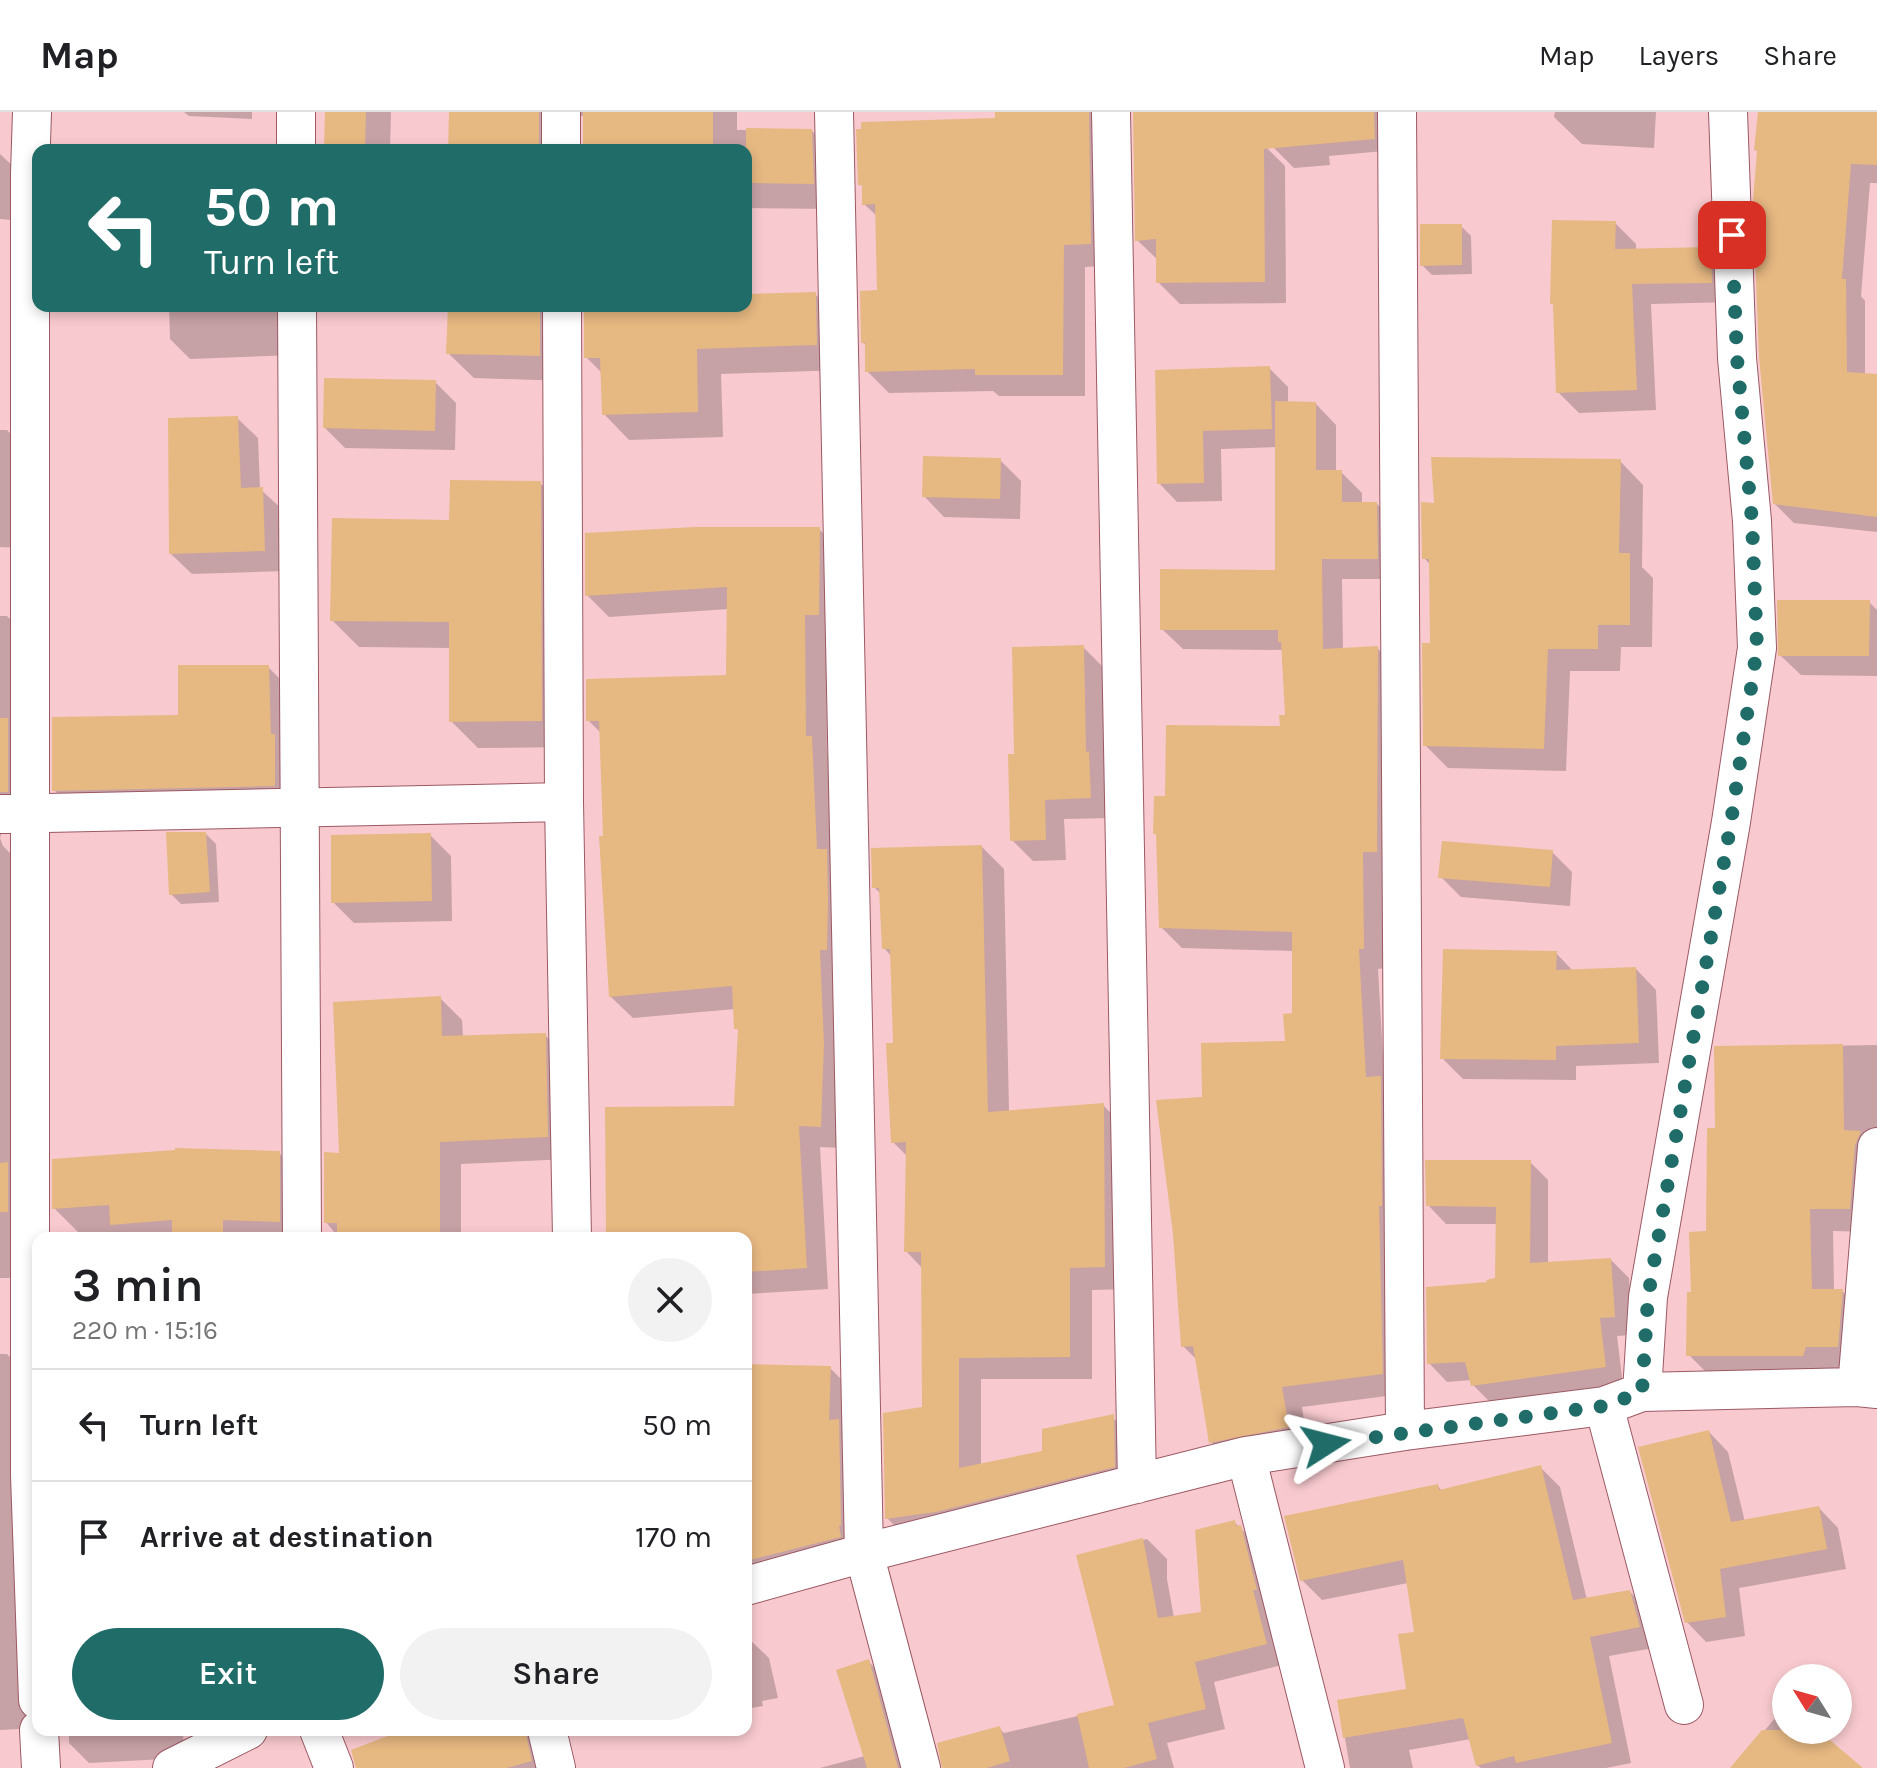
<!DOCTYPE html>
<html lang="en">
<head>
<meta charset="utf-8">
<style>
	:root { --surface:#fff; --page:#f2f2f2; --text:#202124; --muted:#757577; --line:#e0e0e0; --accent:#206c68 }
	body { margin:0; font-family:Karla,sans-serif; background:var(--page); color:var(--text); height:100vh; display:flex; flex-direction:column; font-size:30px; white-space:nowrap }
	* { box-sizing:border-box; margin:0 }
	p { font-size:26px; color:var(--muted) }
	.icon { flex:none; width:44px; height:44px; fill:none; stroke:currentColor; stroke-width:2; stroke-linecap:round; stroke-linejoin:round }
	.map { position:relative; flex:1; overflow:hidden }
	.details { position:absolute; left:32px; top:1120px; width:720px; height:504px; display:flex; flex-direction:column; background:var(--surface); border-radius:16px; box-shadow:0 4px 12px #0003 }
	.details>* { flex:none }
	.hud { position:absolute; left:32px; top:32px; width:720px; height:168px; border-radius:16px; box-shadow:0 4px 12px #0003; background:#206c68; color:#fff; overflow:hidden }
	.needle { width:52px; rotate:307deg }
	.controls { position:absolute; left:1772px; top:1552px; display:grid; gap:16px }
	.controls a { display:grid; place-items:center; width:80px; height:80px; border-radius:50%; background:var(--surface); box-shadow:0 4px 12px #0003; font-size:40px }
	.pin { position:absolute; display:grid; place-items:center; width:68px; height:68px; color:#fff; margin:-34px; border-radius:16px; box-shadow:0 4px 12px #0006 }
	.me { position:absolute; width:88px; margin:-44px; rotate:81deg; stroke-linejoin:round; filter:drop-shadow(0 0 6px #0008) }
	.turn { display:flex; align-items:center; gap:28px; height:168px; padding:0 40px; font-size:36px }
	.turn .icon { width:104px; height:104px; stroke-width:2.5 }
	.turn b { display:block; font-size:56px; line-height:68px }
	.round { display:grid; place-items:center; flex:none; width:84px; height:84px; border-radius:42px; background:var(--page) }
	.headline { display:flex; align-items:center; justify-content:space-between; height:136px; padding:0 40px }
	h1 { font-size:48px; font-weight:600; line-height:60px }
	.cta { display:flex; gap:16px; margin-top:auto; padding:16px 40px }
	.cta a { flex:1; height:92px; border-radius:48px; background:var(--accent); color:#fff; font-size:32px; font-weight:600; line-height:92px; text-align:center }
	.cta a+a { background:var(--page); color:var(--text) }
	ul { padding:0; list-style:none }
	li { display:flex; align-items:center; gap:24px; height:112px; padding:0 40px; border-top:2px solid var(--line) }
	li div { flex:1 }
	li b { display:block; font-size:30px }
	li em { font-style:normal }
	header { display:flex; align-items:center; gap:48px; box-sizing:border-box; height:112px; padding:0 40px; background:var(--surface); border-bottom:2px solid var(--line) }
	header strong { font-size:38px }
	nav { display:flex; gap:44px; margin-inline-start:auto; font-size:28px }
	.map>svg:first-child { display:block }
	.shadow { fill:#0003 }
	.building { fill:#e6b882 }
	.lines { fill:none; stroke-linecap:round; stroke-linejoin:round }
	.street-casing { stroke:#9c5964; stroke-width:40 }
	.street { stroke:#fff; stroke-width:38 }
	.route { stroke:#206c68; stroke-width:14; stroke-dasharray:0 25.2 }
</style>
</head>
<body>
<header>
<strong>Map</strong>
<nav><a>Map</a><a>Layers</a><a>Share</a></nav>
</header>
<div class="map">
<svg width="1877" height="1656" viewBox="0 0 1877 1656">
	<rect width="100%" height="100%" fill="#f8cacf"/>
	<path class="shadow" d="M184 0H252V7L189 4Z
		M327 0H391L390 38H327Z
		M451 0H737V18L812 19 837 44 838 97 746 96V38H585V3L576 6 564 38H450Z
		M997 0H1131L1121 3 1113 153 1085 155V284H999L993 279 889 281 867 259V234L863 231 879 180 878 105 864 92V76L860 72 997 8Z
		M1135 0H1199L1263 32 1285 54 1286 191 1180 192 1158 170V148L1137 128Z
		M1270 0H1394L1395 38 1329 44 1330 53 1294 56 1273 35Z
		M1555 0H1656L1654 36 1582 32 1554 5Z
		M1760 0 1877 1V71H1870L1861 184 1865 189V263L1877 264V420L1794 411 1774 391Z
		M0 42 16 57 12 108 0 107Z
		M1615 111 1636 132V138L1710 137 1731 158 1732 190 1651 192 1656 298 1579 301 1558 280 1555 194 1552 191Z
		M1461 114 1471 124 1472 162 1432 163 1422 153Z
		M815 182 840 208 842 258 721 262 723 325 629 328 604 302 602 261 586 245V197L577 200 565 269 474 266 448 241 450 194H746V184Z
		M169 194H288L295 243 190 247 170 227Z
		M1269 256 1288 275V291L1316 292 1336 313V360H1341L1362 381V392H1377L1397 413 1398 467H1342L1343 538 1377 536 1398 556 1384 856 1378 857 1402 1282 1302 1295 1308 1335 1232 1350 1211 1330 1197 1248 1183 1234 1204 987 1287 931 1294 903V839L1182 836 1161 815 1287 605 1283 538 1183 537 1162 517 1277 460V335L1221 337 1222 389 1177 390 1159 371 1157 260Z
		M435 270 456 291 455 338 345 336 325 316Z
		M237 306 258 326 260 377 283 398 285 459 192 462 171 442Z
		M0 318H7L27 339 21 436 0 435Z
		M1000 348 1021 369 1020 407 944 405 924 384Z
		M1620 349 1643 373 1642 455 1653 466 1652 535H1621L1620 559H1570L1566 659 1448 656 1425 633 1432 533 1431 453 1424 446 1436 393Z
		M540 371 567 398 568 635 478 636 451 609V536L359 535 332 508 451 410Z
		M819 417 841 439 826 524 827 641 833 648 842 1036 820 1035 828 1177 746 1182V1126H609L736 996 739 919 736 916 735 897 633 906 611 885 602 622 588 608 728 565 729 497 609 505 587 483Z
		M1869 490 1877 498V564L1801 563 1780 543Z
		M0 504H7L30 527V702L4 714 0 726 3 734 16 747 30 1166H0Z
		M1083 535 1104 556 1110 706 1064 707 1066 748 1033 749 1012 728 1016 644Z
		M268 555 295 582 302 700 81 705 54 678Z
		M206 722 216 732 219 790 181 792 171 782Z
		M430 723 451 744 452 809 354 811 333 790Z
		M982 735 1004 757 1009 1000 1103 993 1125 1016 1127 1177 1092 1178V1267H981V1353L1044 1341 1113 1306 1135 1329 1136 1377 910 1429 887 1406 924 1297 923 1157 906 1139 908 1045 893 1030 896 933 892 845 884 836 881 782 874 775Z
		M1552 740 1572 760 1570 794 1461 785 1441 765Z
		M1556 841 1573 859 1636 857 1656 878 1659 951 1576 954V968L1463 967 1442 946Z
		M440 886 462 908 463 925 545 923 567 945 569 1047 461 1052V1126H339L326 1110 341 1043Z
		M1877 933V1067L1872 1120 1833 1119 1834 1179H1842L1866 1202 1861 1258 1712 1266 1689 1243 1693 1182 1708 1121 1717 1018 1716 936Z
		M177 1040 279 1041 306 1068V1126H126L120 1120 81 1123 54 1096Z
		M1530 1050 1548 1068V1152L1611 1148 1629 1166 1632 1223 1617 1224 1623 1273 1491 1291 1473 1273 1472 1268 1447 1270 1429 1251 1489 1172 1497 1168 1498 1112H1446L1428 1093Z
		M0 1242H7L30 1265 38 1616 0 1618Z
		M746 1254 830 1256 851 1277 860 1445 769 1469 748 1448 746 1431Z
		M1709 1320 1728 1340 1745 1410 1819 1396 1838 1416 1846 1457 1739 1476 1745 1524 1706 1530 1687 1510Z
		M1540 1355 1560 1375 1587 1488 1630 1480 1650 1500 1659 1535 1609 1544 1631 1651 1606 1656H1481L1477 1653 1471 1627 1409 1638 1413 1656H1350L1339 1590 1409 1578 1416 1521 1408 1471 1322 1488 1302 1468 1438 1374 1442 1379Z
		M1234 1410 1260 1435 1286 1552 1214 1570 1225 1617 1167 1631 1174 1656H944L999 1616 1004 1621 1117 1595 1078 1445 1147 1427 1167 1447V1467L1174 1506 1203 1502Z
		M746 1526H748L769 1546 778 1586 762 1589 763 1594 746 1597Z
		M869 1550 889 1570 912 1656H820L865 1644Z
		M1786 1593V1618H1815L1860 1656H1733Z
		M69 1618H183L184 1646 89 1651 69 1631Z
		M408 1618H543L552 1656H357Z"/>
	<path class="building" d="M325 0H366L365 37 324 36Z
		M449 0H539V38H448Z
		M583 0H713V38H583Z
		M995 0H1089L1091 132 1064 133 1063 263H975V257L865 260V231H861L860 179 877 178 875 92 862 93V73H858L856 17H861V10L995 6Z
		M1133 0H1374L1375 27 1264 37 1265 170 1156 171V127L1135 129Z
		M1758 0H1877V53L1851 52 1842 167H1846L1847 260 1877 262V405L1773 392 1759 245 1753 88 1757 39 1754 38Z
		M746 16 812 17 814 72 746 71Z
		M1552 108 1616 109 1615 137 1711 135 1712 171 1632 172 1637 278 1556 281 1553 192H1550Z
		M1420 112H1462V153L1420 154Z
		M816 180 817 233 697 237 698 300 602 303 600 246H584V194H746V182Z
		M448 194H540V244L446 242Z
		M1270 254 1272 317 1203 319 1204 371 1157 372 1155 258Z
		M324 266 436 268 435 319 323 316Z
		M1275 289 1316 290V358H1342V390H1377L1378 447H1322L1323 537 1378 534 1377 740H1363L1364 837H1359L1366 965 1381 964 1382 1094H1379L1383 1262 1282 1275 1289 1315 1209 1331 1193 1234 1181 1235 1173 1122 1156 988 1202 985 1201 931 1285 929 1283 902 1292 901V820L1159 816 1156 722H1153L1154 684H1165L1166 613 1280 614 1279 603H1285L1281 530H1278V518H1160V457L1275 458Z
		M238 304 241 376 263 375 265 439 169 442 168 306Z
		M923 344 1001 346 1000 387 922 385Z
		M1431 345 1621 347 1619 441H1630V513H1598V537H1548L1544 637 1423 634 1422 531H1430L1429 447H1422L1421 390 1434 391Z
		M450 368 541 369 542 609 449 610V510L330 509 332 406 449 408Z
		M695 415H820L819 503H805L806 624H812L817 737H827L828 790 827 838H820L824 932 821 1015 799 1014 807 1156 746 1160V1126H606L605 995 734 994 738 917H734L732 874 609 885 599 724H603L599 609H586V567L726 563 727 475 585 484V421Z
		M1777 488H1870L1869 544H1778Z
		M1084 533 1086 640 1089 639 1091 686 1045 688 1046 728 1010 729 1008 642H1014L1012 535Z
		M178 553H269L271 622H275V674L52 679V605L178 603Z
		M0 606H8V680H0Z
		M166 720H206L210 780 169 783Z
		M431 721 432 789 331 791V723Z
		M1442 729 1553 738 1550 775 1438 766Z
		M982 733 988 1000 1104 991 1105 1155 1070 1156V1245L959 1246V1356L1042 1339V1317L1114 1302 1115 1355 936 1400 885 1407 883 1301 922 1295 921 1140H904L906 1030 891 1031 886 931H893L890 837H882L879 776H872L871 736Z
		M1443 837 1557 839 1556 858 1636 855 1639 931 1556 934V948L1440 947Z
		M441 884 442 924 546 921 548 1025 440 1030V1126H337V1111H324V1040L339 1041 333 890Z
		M1843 932 1844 1018 1861 1019 1855 1033 1850 1097H1810L1812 1177H1843L1838 1235H1806L1803 1244H1686L1687 1180H1691L1689 1120 1706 1119 1707 1016H1715L1714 934Z
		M175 1036 280 1039V1110L223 1108V1126H172V1108L110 1113 109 1093 52 1097V1047L175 1038Z
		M1425 1048H1531L1530 1151 1611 1146 1615 1205 1600 1206 1606 1255 1471 1274 1465 1250 1427 1252 1426 1175 1487 1170 1486 1168 1495 1166 1496 1095 1426 1094Z
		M8 1050V1100H0V1051Z
		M746 1252 831 1254 829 1308 839 1307 841 1413 839 1414 841 1425 746 1449Z
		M1709 1318 1731 1410 1819 1394 1827 1437 1720 1457 1726 1505 1685 1511 1638 1335Z
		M1541 1353 1573 1488 1630 1478 1640 1515 1590 1525 1612 1631 1516 1651 1514 1644 1476 1654 1463 1606 1343 1626 1337 1588 1406 1577 1398 1522 1414 1520 1403 1448 1300 1469 1284 1404 1438 1372 1439 1378Z
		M1235 1408 1236 1414 1241 1413 1257 1478H1253L1267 1532 1195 1550 1206 1597 1148 1611 1157 1647 1124 1656H1089L1077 1602 1114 1593 1076 1443 1143 1426 1158 1506 1201 1500 1195 1418Z
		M869 1547 898 1656H867L836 1558Z
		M1000 1614 1010 1649 987 1656H942L937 1631Z
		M403 1618H525L532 1649 507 1656H356L351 1638Z
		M1762 1618H1818L1863 1656H1730Z"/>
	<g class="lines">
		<defs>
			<path id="street" d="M32 0 30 62V1363L38 1588
				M296 0V38
				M561 0V38
				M834 0 864 1441 921 1656
				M1111 0 1137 1372
				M1397 0 1405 1319
				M297 194 302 1126
				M562 194 564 690 572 1126
				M0 702 564 690
				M1857 1275 1877 1035
				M1642 1280 1648 1185 1731 710 1757 536 1752 409 1737 246 1728 0
				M1604 1294 1684 1593
				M1246 1344 1325 1656
				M746 1474 864 1441 1246 1344 1405 1319 1604 1294 1642 1280 1857 1275 1877 1277
				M39 1618 41 1656
				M319 1618 334 1656
				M547 1618 556 1656
				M172 1656 248 1618"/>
		</defs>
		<use href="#street" class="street-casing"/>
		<use href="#street" class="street"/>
	</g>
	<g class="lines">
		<path class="route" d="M1326 1332 1604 1294 1642 1280 1648 1185 1731 710 1757 536 1752 409 1737 246 1732 123"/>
	</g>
</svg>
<div class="controls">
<a><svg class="needle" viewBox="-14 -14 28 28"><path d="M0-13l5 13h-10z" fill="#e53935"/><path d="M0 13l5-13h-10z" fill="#757577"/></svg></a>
</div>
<div class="pin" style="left:1732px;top:123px;background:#d93025"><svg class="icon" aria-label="arrive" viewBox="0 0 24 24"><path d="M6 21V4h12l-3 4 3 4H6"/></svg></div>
<svg class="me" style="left:1326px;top:1332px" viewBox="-20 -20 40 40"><path d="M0-17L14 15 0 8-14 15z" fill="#206c68" stroke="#fff" stroke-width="4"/></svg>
<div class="hud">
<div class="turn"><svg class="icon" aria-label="left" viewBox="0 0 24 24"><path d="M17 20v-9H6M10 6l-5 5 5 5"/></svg><div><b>50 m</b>Turn left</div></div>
</div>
<section class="details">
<div class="headline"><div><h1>3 min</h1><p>220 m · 15:16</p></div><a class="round"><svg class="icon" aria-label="close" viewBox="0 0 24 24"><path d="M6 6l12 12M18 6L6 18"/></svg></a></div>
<ul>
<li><svg class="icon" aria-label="left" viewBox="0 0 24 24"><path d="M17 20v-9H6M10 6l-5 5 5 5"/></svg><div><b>Turn left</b></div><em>50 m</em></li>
<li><svg class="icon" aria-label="arrive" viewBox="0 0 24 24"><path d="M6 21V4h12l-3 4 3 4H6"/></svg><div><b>Arrive at destination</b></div><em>170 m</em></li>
</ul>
<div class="cta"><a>Exit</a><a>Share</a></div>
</section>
</div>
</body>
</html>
